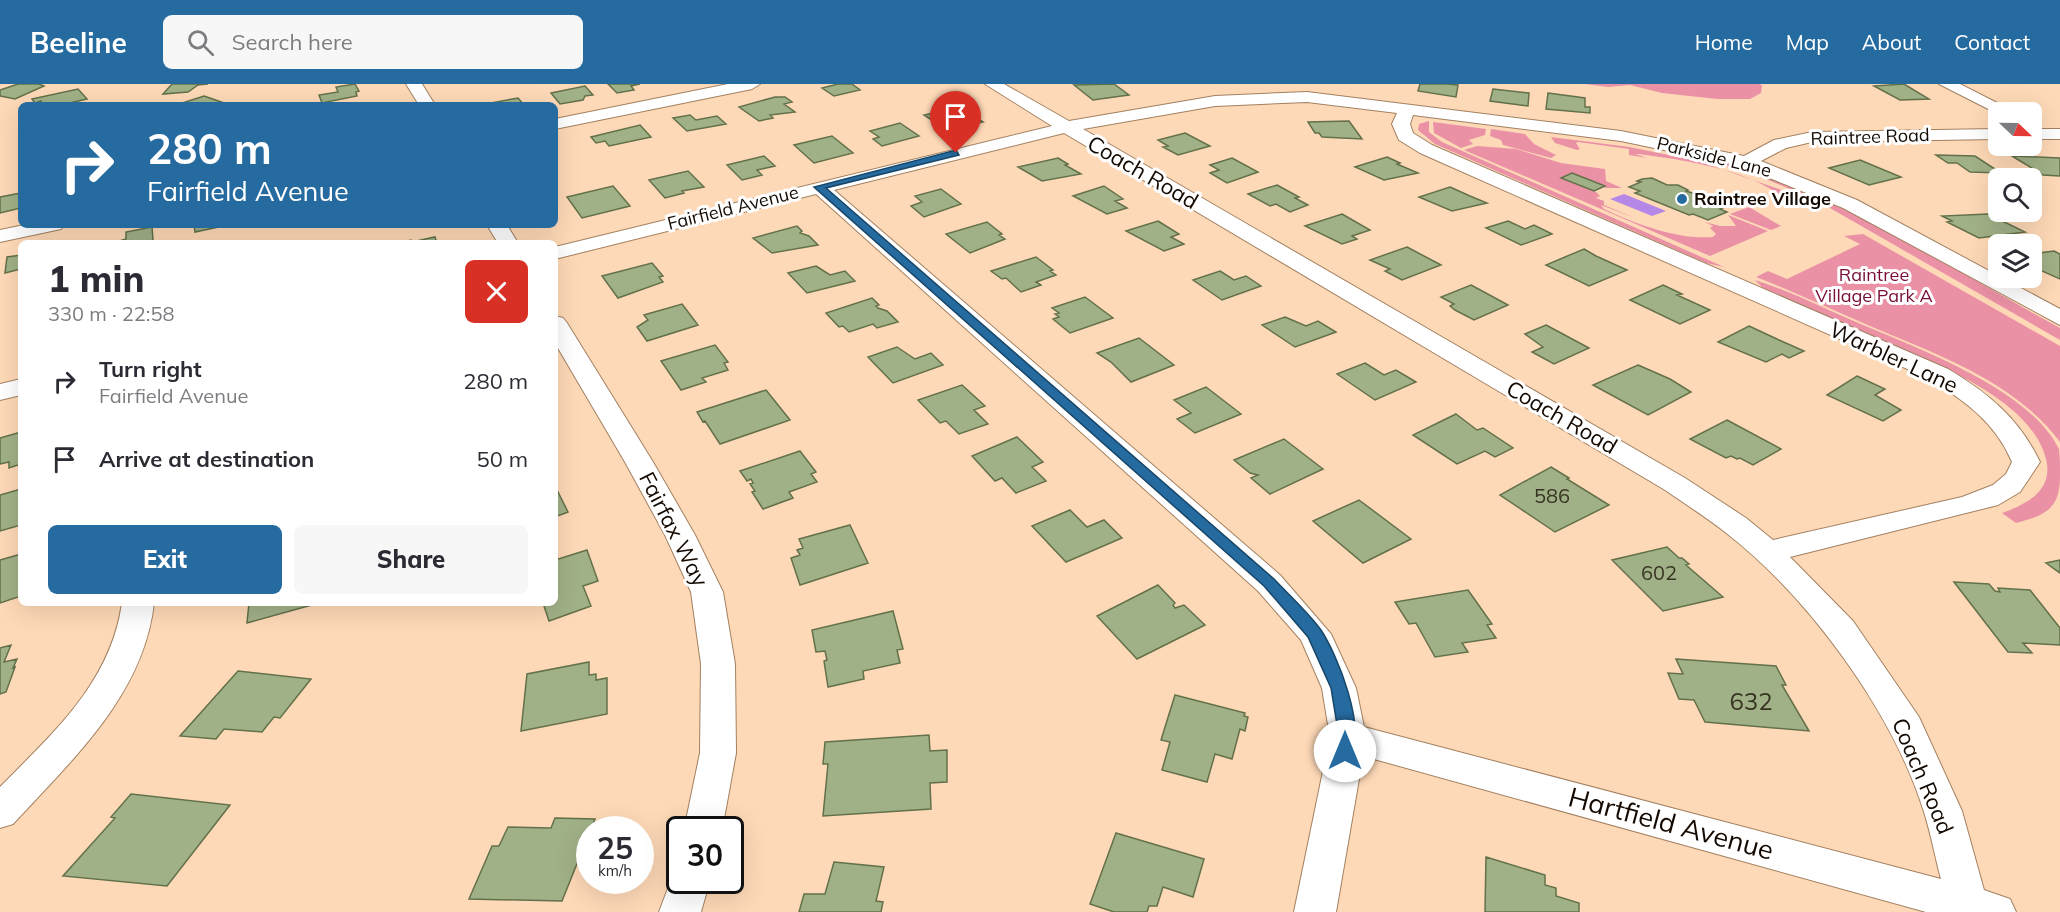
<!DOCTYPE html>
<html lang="en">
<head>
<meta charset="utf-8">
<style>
	:root { --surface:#fff; --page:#f7f7f7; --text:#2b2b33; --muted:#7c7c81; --accent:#256ba0 }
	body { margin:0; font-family:Mulish,sans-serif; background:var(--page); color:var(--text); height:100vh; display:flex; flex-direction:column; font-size:22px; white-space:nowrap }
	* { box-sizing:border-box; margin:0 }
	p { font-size:20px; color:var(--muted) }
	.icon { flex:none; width:33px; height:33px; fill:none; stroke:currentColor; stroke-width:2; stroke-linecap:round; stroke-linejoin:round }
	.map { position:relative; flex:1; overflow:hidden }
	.side { position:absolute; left:18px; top:156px; width:540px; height:366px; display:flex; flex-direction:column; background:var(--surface); border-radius:9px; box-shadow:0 6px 24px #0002 }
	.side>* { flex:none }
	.hud { position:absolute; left:18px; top:18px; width:540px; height:126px; border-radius:9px; box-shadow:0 6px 24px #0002; background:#256ba0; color:#fff; overflow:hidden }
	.needle { width:39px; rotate:112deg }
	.fabs { position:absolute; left:1988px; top:18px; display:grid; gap:12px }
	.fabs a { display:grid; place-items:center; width:54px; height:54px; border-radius:9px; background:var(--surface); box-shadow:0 6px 24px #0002; font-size:30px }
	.speed { position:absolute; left:576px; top:732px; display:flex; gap:12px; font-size:30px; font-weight:700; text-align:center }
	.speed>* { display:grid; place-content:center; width:78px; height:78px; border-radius:50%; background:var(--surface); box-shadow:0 6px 24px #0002; line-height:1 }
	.speed small { font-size:15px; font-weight:400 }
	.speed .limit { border:3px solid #111; border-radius:9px; background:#fff; color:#111 }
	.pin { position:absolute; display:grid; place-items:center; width:51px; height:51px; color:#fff; margin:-62px -26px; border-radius:50% 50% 50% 0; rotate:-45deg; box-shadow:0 0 6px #0007 }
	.pin .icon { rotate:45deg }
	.me { position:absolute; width:66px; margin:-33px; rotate:0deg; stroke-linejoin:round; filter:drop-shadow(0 0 4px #0008) }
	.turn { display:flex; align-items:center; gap:21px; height:126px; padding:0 30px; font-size:27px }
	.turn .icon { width:78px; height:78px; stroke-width:2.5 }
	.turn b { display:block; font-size:42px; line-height:51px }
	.round { display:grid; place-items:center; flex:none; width:63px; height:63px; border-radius:9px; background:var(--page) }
	.headline { display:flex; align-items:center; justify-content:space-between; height:102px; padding:0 30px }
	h1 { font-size:36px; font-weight:800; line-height:45px }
	.action { display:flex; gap:12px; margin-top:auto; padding:12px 30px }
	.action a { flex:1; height:69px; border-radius:9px; background:var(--accent); color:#fff; font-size:24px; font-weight:800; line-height:69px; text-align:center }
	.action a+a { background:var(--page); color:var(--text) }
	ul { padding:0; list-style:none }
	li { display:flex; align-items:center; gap:18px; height:78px; padding:0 30px }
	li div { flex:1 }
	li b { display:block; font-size:22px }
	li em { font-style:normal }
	header { display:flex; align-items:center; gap:36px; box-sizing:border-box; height:84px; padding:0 30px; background:var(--accent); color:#fff }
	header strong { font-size:28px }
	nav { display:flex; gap:33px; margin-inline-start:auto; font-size:21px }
	.search { width:420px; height:54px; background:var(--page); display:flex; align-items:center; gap:15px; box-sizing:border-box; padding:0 21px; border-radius:9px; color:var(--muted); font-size:22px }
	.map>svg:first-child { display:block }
	.green { fill:#eb91a6 }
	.water { fill:#b587e7 }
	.building { fill:#a1b187; stroke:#63714a; stroke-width:1.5 }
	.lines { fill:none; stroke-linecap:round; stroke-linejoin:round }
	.minor-casing { stroke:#a28161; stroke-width:2 }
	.minor { fill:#fff; fill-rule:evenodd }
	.route { fill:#256ba0; stroke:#184668; stroke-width:1.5 }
	.poi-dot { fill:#256ba0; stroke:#fff; stroke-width:2 }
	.labels { text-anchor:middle; stroke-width:6; stroke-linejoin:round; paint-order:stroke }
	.far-street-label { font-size:18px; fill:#140901; stroke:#fff }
	.far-poi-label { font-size:18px; font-weight:bold; fill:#140901; stroke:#fff; text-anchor:start }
	.far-park-label { font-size:18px; fill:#770d37; stroke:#fff }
	.number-label { font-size:20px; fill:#373322 }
	.street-label { font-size:22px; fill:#140901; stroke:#fff }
	.near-number-label { font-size:24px; fill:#373322 }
	.near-street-label { font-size:27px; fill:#140901; stroke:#fff }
</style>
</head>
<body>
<header>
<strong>Beeline</strong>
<div class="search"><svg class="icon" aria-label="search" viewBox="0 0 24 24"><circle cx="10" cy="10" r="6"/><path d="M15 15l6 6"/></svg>Search here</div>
<nav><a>Home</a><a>Map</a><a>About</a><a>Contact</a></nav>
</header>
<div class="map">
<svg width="2060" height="828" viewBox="0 0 2060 828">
	<rect width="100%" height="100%" fill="#fed9b7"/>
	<path class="green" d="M1585 0H1760L1762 2 1761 9 1750 15H1717L1662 9 1630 1 1608 3Z
		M1429 37V48L1442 58 1724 183 1706 179 1435 60 1418 46 1419 40Z
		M1433 38 1486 45 1485 51 1469 56 1473 60 1461 64 1434 49Z
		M1491 45 1525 50 1534 60 1556 71 1551 74 1503 61 1501 56 1490 52Z
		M1551 53 1629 63 1698 77 1787 108 1773 110 1777 109C1743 85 1680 75 1638 70H1635L1647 74 1629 71V65L1578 58 1576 59 1580 65 1577 66 1555 59Z
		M1477 62 1516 65 1561 79 1605 85 1606 97 1622 104H1606L1572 89 1560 94 1596 108 1600 112 1596 114 1604 117V121L1635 134 1601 121 1604 125C1636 140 1677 156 1713 153L1716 150 1710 144 1713 142 1705 138 1720 142H1736L1728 131 1768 147 1710 172 1464 66Z
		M1707 74C1834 107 1946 182 2060 244V256L1816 116 1766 95 1710 77Z
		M1749 123 1781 142 1771 146 1730 130Z
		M1863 150 2060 262V358C2014 297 1938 271 1870 242 1832 226 1795 208 1756 193L1768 187 1787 195 1860 160 1844 152Z
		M1755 196C1790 207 1823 224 1856 238 1916 264 2029 304 2059 365 2060 373 2060 384 2060 392 2060 425 2046 431 2016 439L2002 429C2024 421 2051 409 2047 380 2036 314 1926 276 1873 253 1837 237 1800 221 1764 205Z"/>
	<path class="water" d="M1624 110 1666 127 1652 132 1610 115Z"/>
	<path class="building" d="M18 0H39L44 2 15 15 0 12V6Z
		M172 0H208L198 1 188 8 163 10Z
		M355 0 359 7 356 8 357 12 322 19 319 11 338 8 336 3Z
		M608 0H640L631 2 634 6 617 9Z
		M838 0H852L860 6 834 12 822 4Z
		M1114 0 1129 11 1093 16 1074 1Z
		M1420 0H1448L1458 1 1456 13 1418 7Z
		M1904 0 1929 15 1900 16 1874 2Z
		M585 2 593 11 585 12 583 16 560 20 551 9Z
		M78 5 87 15 61 21H42L41 17 35 19 32 15Z
		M1493 5 1529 9 1528 22 1490 17Z
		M1548 9 1585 14V23H1590V29L1546 25Z
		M204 12 230 21H176Z
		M775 13H785L792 18 784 20 795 28 770 31 773 34 759 37 739 23Z
		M518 14 524 21 491 19Z
		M959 23 983 38 947 46 924 31Z
		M690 31 696 36 717 32 726 40 687 47 673 34Z
		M1349 37 1362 55 1322 53 1319 49H1315L1308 38Z
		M900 39 919 52 882 62 873 55 879 53 870 47Z
		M640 41 651 53 609 62 605 57 596 59 591 53Z
		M1185 49 1210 62 1178 71 1163 63 1168 62 1158 56Z
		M832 52 853 69 814 79 794 61Z
		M1936 71 1975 72 2001 89 1970 88 1957 79H1948Z
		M764 72 775 82 757 86 762 91 742 96 727 81Z
		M2012 72 2060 74V92L2043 91Z
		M1387 73 1400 79 1397 80 1418 89 1384 96 1355 83Z
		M1058 74 1068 80 1065 81 1081 90 1042 97 1018 83Z
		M1232 74 1258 88 1227 99 1210 89 1219 86 1210 81Z
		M1860 76 1901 93 1869 101 1829 84Z
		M688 87 704 103 682 107 684 109 665 114 649 96Z
		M1572 89 1605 102 1594 107 1561 94Z
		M1652 94 1667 101H1678L1688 106 1686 107 1721 118 1717 120 1725 123 1720 125 1727 128 1708 136 1693 130 1689 131 1635 109 1640 107 1629 103 1641 98 1637 97 1642 95Z
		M1277 101 1299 113 1295 114 1308 121 1290 128 1276 120 1270 122 1248 110Z
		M613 102 630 122 582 134 567 113Z
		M1104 102 1123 115 1115 117 1127 124 1107 130 1073 112Z
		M1450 103 1470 112 1487 119 1452 127 1419 113Z
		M941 105 961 120 924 133 911 122 922 118 915 112Z
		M21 109V124L0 129V113Z
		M1342 130 1370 146 1352 152 1357 155 1342 160 1305 142Z
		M1988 130 2025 148 1979 154 1947 138 1952 137 1942 132Z
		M1158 137 1179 150 1171 153 1184 160 1164 167 1126 147Z
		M1508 137 1525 145 1534 141 1552 150 1521 161 1486 144Z
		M987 138 1002 150 999 151 1005 155 970 169 946 150Z
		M194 141H228L195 148Z
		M797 142 802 147 800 149 809 152 818 161 772 169 753 154Z
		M152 143 153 156 147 159H113L126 155V148Z
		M435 153 437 159H399L411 156 412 158Z
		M1407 163 1441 181 1402 196 1385 187 1390 185 1370 176Z
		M1584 165 1596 172 1627 186 1589 202 1546 181Z
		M2054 167 2060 170V195L2031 182V170Z
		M21 171V185L5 189 7 173Z
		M1036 173 1053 186 1050 187 1056 191 1036 198 1041 201 1021 208 1006 194 1002 195 991 187Z
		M652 179 663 192 659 193 663 198 618 214 602 192Z
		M816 182 830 191 845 187 855 197 807 209 788 189Z
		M1220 187 1234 196 1246 192 1261 202 1222 216 1193 196Z
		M1471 201 1508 221 1474 236 1455 226 1450 222 1454 220 1441 213Z
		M1663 201 1682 210 1677 211 1710 226 1680 240 1630 216Z
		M1085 213 1113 234 1070 249 1053 235 1059 233 1055 230 1059 229 1052 224Z
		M872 214 879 221 876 222 878 224 887 227 898 238 877 244 873 240 849 248 843 242 839 243 826 229Z
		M682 220 698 241 647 257 637 243 648 236 644 231Z
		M1285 233 1306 242 1318 237 1336 248 1295 263 1262 241Z
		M1546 241 1589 264 1554 280 1532 268 1543 263 1525 250Z
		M1749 242 1779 256 1804 267 1789 274 1782 270 1766 278 1718 258Z
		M1139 254 1174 281 1131 298 1111 278 1097 269Z
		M715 261 728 278 724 279 728 286 702 294 706 298 681 306 661 277Z
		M897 263 915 275 931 269 943 281 893 299 868 273Z
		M1365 279 1384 291 1396 286 1416 298 1375 316 1337 290Z
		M1638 281 1670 295 1691 308 1648 331 1593 301Z
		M1857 292 1885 305 1875 311 1901 326 1883 337 1827 311Z
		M962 301 985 322 974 326 988 340 959 350 946 337 940 339 918 316Z
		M1206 303 1241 330 1195 349 1177 335 1191 329 1174 316Z
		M766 306 790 336 720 360 705 337 703 338 697 328Z
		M1456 330 1477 346 1483 344 1513 364 1495 373 1485 367 1457 380 1413 351Z
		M1727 336 1781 365 1753 381 1740 374 1737 375 1731 372 1726 374 1690 355Z
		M21 348V380L9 384V378L0 380V354Z
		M1017 353 1043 378 1032 383 1046 397 1016 409 1002 394 995 397 972 372Z
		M1284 355 1323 385 1270 410 1251 394 1258 391 1250 389 1234 376Z
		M800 367 816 388 811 390 817 398 789 408 793 414 763 425 752 408 755 407 750 400 753 399 751 395 747 397 740 387Z
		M1551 383 1569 394 1567 395 1609 421 1555 448 1500 411Z
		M21 405V441L0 447V411Z
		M557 406 568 428 555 433V407Z
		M1359 416 1411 455 1363 479 1313 437Z
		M1070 426 1087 443 1104 436 1122 454 1066 478 1032 442Z
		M850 441 868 479 800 501 791 474 800 471 797 466 803 464 799 455Z
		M1667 463 1679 474H1682L1689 480 1686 481 1723 513 1663 527 1612 476Z
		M587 466 598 497 583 502 591 522 549 537 543 519H555V476Z
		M21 470V512L0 519V476Z
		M2060 476V489L2046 479Z
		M1954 498 1989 500 1995 507 2000 508 1998 504 2030 506 2060 544V561L2023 559 2032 569 2008 568Z
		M1158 501 1175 519 1173 521 1175 524 1184 521 1205 541 1137 575 1097 532Z
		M1468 506 1492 540 1487 541 1496 554 1462 559 1468 568 1435 573 1416 539 1409 540 1395 518Z
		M249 519H319L247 539Z
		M893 527 903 565 897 566 900 579 863 587 864 595 828 603 824 577 827 576 825 567 816 568 812 546Z
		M11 561 4 578 17 575 13 584 15 583 6 608 0 610V564Z
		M1676 575 1776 582 1786 601H1782L1809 647 1705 638 1694 616 1679 615 1668 589 1683 590Z
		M589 578V591L596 590V596L607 594V630L521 647 527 590Z
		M238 587 311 595 280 634 274 633 262 648 224 645 216 655 180 652Z
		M1175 611 1245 629 1244 632 1248 633 1245 647 1240 645 1232 675 1215 670 1207 698 1162 686 1170 658 1161 656Z
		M929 651 930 667 947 666V698L930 699 931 725 823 732 828 680H823L825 658Z
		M131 710 230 721 167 802 63 792 115 734 111 733Z
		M555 734 595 735 562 817 469 815 492 762H499L508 743 551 744Z
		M1116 749 1204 775 1193 813 1163 803 1157 822H1149L1147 828H1114L1090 820Z
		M1486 773 1545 791V801L1556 804V812L1579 819V828H1485Z
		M834 778 884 783 876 817 883 818 881 828H799L804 810H825Z"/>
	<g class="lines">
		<defs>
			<path id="minor" d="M406 0H422L435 21H419Z
				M728 0H760L752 5 555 45V35Z
				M985 0H1004L1069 37 1215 12 1307 8 1621 47 1744 72 1774 56 1812 48 1998 45V55L1812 58 1786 64 1761 77 1857 116 2060 225V241L1843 124 1740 82 1621 57 1413 31 1410 40 1413 49 1432 61 1948 285C1988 309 2019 334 2040 378L2020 408 1998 421 1790 473 1853 537 1919 633 1962 727 1984 806 2010 815 2016 828H1926L1363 672 1336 828H1294L1330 653 1322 604 1301 556 1258 507 816 110 555 175V163L1052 42ZM1307 18 1397 29 1392 40 1399 56 1420 69 1930 295C1966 318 1995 338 2012 378L2006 390 1993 401 1962 413 1773 456 1746 434 1685 394 1083 45 1215 22ZM1064 49 1665 406C1685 420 1706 433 1725 448 1808 512 1893 628 1924 728 1931 750 1935 773 1941 795L1364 643 1356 604 1331 550 1280 491 834 106Z
				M1939 0H1960L2015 28 1998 30Z
				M2031 45H2060V55H2031Z
				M24 141H64L61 145 0 158V146Z
				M487 141H507L518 159H498Z
				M555 232 563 234 567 239 653 378 695 451 723 508 735 580 736 669 722 746H684L700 669 701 580 691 508 665 451 625 378 555 259Z
				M21 295V311L0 316V300Z
				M122 519H154C144 610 73 675 13 740L0 744V703C54 648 111 598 122 519Z
				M680 782V796H710L701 828H659L676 783Z"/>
		</defs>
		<use href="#minor" class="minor-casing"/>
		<use href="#minor" class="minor"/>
	</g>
	<path class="route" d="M956 66 959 71 826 104 1274 495C1289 511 1308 528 1321 546 1338 572 1366 643 1351 672H1339L1336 667 1339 653 1331 604 1308 553 1264 502 814 103Z"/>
	<circle class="poi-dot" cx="1682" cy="115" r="6"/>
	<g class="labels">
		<g class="far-street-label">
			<text transform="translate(1870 53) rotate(-2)" y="6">Raintree Road</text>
			<text transform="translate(1714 73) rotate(14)" y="6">Parkside Lane</text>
			<text transform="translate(733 124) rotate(-14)" y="6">Fairfield Avenue</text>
		</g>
		<g class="far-poi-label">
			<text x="1694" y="121">Raintree Village</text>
		</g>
		<g class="far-park-label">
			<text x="1874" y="197">Raintree<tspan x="1874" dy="21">Village Park A</tspan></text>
		</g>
		<g class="number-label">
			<text x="1552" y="419">586</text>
			<text x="1659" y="496">602</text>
		</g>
		<g class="street-label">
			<text transform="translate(1143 88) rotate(30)" y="8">Coach Road</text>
			<text transform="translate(1894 273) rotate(25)" y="8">Warbler Lane</text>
			<text transform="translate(1562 333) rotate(30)" y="8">Coach Road</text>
			<text transform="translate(674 445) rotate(63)" y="8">Fairfax Way</text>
			<text transform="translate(1923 692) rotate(67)" y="8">Coach Road</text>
		</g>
		<g class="near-number-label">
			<text x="1751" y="626">632</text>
		</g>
		<g class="near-street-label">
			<text transform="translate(1671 740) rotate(15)" y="9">Hartfield Avenue</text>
		</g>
	</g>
</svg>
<div class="fabs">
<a><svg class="needle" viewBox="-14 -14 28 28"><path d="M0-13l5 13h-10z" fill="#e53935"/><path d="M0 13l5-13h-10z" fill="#7c7c81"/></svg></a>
<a><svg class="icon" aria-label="search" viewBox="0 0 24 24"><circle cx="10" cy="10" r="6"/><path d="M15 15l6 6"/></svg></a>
<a><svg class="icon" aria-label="layers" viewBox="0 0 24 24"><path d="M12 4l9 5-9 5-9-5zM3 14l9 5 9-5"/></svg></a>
</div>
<div class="speed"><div>25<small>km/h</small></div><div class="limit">30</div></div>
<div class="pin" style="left:956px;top:69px;background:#d93025"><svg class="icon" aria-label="arrive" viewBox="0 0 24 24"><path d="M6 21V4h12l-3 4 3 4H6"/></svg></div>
<svg class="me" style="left:1345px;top:667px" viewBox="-20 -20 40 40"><circle r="19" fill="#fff"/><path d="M0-13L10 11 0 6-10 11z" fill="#256ba0"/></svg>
<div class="hud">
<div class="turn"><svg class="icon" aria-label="right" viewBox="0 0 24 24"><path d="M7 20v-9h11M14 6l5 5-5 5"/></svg><div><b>280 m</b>Fairfield Avenue</div></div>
</div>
<section class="side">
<div class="headline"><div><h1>1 min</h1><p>330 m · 22:58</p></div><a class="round" style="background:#d93025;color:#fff"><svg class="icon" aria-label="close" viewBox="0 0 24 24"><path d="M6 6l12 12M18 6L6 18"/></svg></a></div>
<ul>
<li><svg class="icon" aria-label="right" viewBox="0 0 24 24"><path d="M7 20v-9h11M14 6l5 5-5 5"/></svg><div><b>Turn right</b><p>Fairfield Avenue</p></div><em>280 m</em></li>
<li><svg class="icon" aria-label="arrive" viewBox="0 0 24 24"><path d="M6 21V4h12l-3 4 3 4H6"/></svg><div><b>Arrive at destination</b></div><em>50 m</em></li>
</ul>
<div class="action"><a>Exit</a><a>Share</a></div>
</section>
</div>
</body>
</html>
